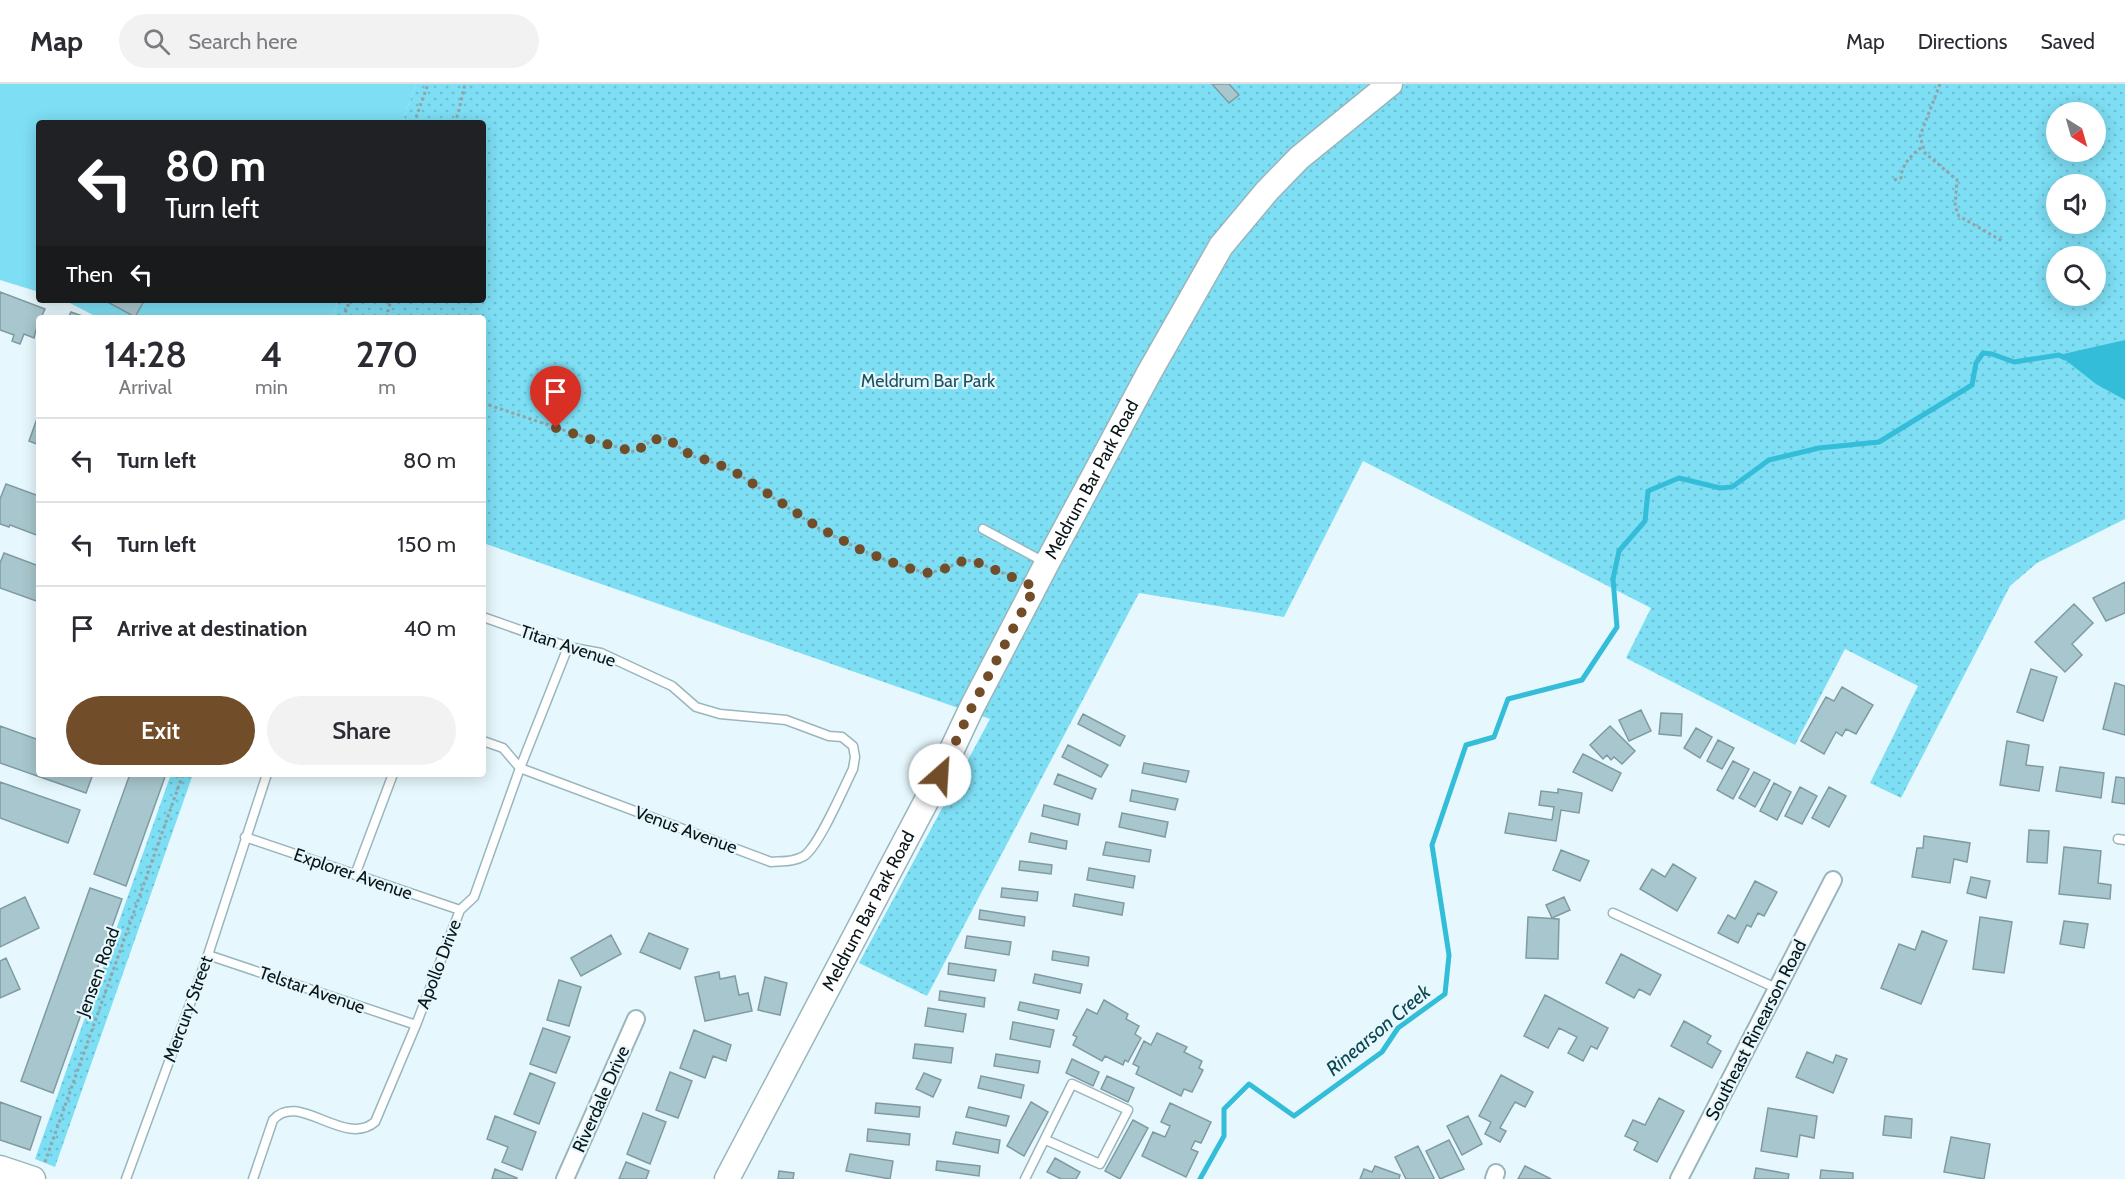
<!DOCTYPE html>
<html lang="en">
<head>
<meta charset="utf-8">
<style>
	:root { --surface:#fff; --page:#f2f2f3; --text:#2b2b33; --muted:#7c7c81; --line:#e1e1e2; --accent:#724d29 }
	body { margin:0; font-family:Cabin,sans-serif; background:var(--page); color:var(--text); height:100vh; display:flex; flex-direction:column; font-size:22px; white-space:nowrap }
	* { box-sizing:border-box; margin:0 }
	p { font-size:20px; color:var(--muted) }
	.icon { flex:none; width:33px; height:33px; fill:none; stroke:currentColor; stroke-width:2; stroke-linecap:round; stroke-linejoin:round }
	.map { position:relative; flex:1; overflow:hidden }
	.details { position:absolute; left:36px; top:231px; width:450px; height:462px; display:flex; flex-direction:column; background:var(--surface); border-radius:6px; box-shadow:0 3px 15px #0003 }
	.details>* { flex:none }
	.hud { position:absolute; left:36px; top:36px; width:450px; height:183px; border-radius:6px; box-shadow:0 3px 15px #0003; background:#202124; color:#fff; overflow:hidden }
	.needle { width:39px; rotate:143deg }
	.buttons { position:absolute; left:2046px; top:18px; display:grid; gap:12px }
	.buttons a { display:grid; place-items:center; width:60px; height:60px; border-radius:50%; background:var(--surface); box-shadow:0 3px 15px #0003; font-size:30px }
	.pin { position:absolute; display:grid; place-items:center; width:51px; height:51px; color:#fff; margin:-62px -26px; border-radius:50% 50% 50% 0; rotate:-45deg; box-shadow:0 0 6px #0007 }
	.pin .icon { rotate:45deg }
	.me { position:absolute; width:66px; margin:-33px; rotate:26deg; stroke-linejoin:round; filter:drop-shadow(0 0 4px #0008) }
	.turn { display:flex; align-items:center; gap:21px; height:126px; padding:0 30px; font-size:27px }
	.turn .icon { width:78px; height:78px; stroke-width:2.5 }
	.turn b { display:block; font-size:42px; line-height:51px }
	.then { display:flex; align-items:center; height:57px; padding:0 30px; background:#0003; gap:12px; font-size:22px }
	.eta { display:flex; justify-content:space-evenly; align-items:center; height:102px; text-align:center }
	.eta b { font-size:36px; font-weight:600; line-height:42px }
	.cta { display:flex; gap:12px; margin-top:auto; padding:12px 30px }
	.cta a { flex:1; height:69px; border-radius:36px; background:var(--accent); color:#fff; font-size:24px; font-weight:600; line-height:69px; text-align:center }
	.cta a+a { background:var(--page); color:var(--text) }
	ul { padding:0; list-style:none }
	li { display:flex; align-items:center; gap:18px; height:84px; padding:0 30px; border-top:2px solid var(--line) }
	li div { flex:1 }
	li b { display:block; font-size:22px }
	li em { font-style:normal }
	header { display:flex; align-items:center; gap:36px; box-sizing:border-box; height:84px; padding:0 30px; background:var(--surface); border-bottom:2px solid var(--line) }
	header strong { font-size:28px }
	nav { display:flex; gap:33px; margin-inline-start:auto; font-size:21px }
	.search { width:420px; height:54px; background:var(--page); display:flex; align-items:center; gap:15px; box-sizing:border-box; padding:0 21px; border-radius:33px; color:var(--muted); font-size:22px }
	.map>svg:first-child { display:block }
	.grass { fill:#7ddef4 }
	.park { fill:url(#park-dots); fill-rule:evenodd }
	.water { fill:#34bdd8 }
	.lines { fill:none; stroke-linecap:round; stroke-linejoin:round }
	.stream { stroke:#34bdd8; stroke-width:5 }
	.building { fill:#a8c6cd; stroke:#7f9ba2; stroke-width:1.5 }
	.lane-casing { stroke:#99b6bd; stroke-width:11 }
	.street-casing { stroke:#99b6bd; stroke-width:20 }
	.secondary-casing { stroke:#99b6bd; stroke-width:27 }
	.path { stroke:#93a2a6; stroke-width:3; stroke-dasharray:3 3; stroke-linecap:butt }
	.lane { stroke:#fff; stroke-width:8 }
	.street { stroke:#fff; stroke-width:16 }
	.secondary { stroke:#fff; stroke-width:24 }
	.route { stroke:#724d29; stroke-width:10; stroke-dasharray:0 18 }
	.labels { text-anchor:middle; stroke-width:4.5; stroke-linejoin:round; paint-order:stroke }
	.park-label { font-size:18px; fill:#1d535f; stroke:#e6f8fd }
	.street-label { font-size:18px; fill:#0b1618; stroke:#e6f8fd }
	.water-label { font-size:20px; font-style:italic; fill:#0c4752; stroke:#e6f8fd }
</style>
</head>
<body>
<header>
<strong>Map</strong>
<div class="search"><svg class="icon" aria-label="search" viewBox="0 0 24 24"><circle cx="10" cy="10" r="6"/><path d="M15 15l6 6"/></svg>Search here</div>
<nav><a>Map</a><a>Directions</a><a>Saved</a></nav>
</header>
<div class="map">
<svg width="2125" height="1095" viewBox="0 0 2125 1095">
	<defs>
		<pattern id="park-dots" width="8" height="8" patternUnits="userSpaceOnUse" patternTransform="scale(1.5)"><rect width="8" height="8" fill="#7ddef4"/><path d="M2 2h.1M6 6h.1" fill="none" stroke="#6bbed0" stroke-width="1.8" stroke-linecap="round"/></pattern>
	</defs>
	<rect width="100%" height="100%" fill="#e6f8fd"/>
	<path class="grass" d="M0 0H416L402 39H39V208L0 196Z
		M64 216H339L332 234H99Z"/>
	<path class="park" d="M416 0H2125V435L2037 479 2010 502 1901 714 1870 699 1918 602 1845 565 1795 661 1626 574 1651 524 1363 377 1284 533 1139 509 927 912 859 879 990 635 483 459V234H332L339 216H483V39H402ZM2056 28H2096V68H2056ZM2056 100H2096V140H2056ZM2056 172H2096V212H2056Z
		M171 690H193L55 1083 35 1075Z"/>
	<path class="water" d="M2125 256V316L2096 300 2059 271Z"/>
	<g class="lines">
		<path class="stream" d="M1200 1095 1224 1052V1025L1249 1000 1294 1032 1382 968 1398 944 1445 910 1449 871 1432 761 1466 661 1494 653 1508 615 1582 596 1617 543 1613 495 1619 467 1645 437 1648 407 1679 394 1720 404 1732 403 1769 376 1819 364 1879 358 1972 301 1976 279 1983 269 1992 270 2014 278 2059 271 2065 274"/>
	</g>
	<path class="building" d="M1212 0H1229L1239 11 1229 19Z
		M0 208 45 225 41 234H39L34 254 24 250 20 260 12 257 14 251 0 246Z
		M104 216H141L144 217 135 233Z
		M71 228 88 234H68Z
		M39 329V361L29 357Z
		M6 400 39 412V452L10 441 9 443 0 440V415Z
		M4 469 39 482V518L0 504V479Z
		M2125 498V529L2106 537 2093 514Z
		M2074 520 2093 539 2072 560 2082 571 2065 588 2035 558Z
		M2031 585 2057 593 2043 637 2017 628Z
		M2115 599 2125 602V651L2103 645Z
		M1842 603 1873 621 1856 650 1846 645 1842 652 1836 648 1824 670 1801 657 1826 613 1834 617Z
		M1641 626 1651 647 1629 657 1619 636Z
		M1661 629 1682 630 1681 652 1659 650Z
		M1083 630 1125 652 1120 662 1078 640Z
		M0 642 39 656V690H93L86 709 0 679Z
		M1610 642 1635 667 1622 680 1614 673 1611 676 1607 671 1603 675 1590 661Z
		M1696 644 1712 653 1700 674 1684 664Z
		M1718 656 1734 664 1722 685 1707 677Z
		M2007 657 2029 661 2026 681 2043 683 2039 707 2000 701Z
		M1068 661 1108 681 1101 693 1062 673Z
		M1583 670 1621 689 1612 707 1573 688Z
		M1733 677 1749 685 1733 715 1717 706Z
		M1144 679 1189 687 1186 698 1142 689Z
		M2060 683 2104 689 2101 714 2056 707Z
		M1754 688 1770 696 1755 723 1739 714Z
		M130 690H166L126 802 94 790Z
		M1058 690 1096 705 1092 715 1054 700Z
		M2116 693 2125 694V720L2112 718Z
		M0 698 80 726 68 759 0 734Z
		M1774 699 1791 708 1777 736 1760 727Z
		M1800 703 1817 712 1802 740 1785 732Z
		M1829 703 1846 712 1829 743 1812 734Z
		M1558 705 1582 709 1579 729 1561 726 1556 757 1505 749 1509 729 1552 736 1554 723 1539 721 1541 707 1558 709Z
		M1132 706 1178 715 1175 726 1130 717Z
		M1044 721 1080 730 1078 741 1042 732Z
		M1122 729 1168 738 1165 753 1119 743Z
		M2029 746 2049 747 2047 779 2027 778Z
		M1031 749 1067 757 1066 765 1029 758Z
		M1924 752 1970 759 1967 778 1954 775 1950 799 1912 793 1917 764H1923Z
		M1106 758 1151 766 1149 778 1103 771Z
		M2064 763 2101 767 2098 799 2111 801 2110 815 2059 810Z
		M1561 766 1589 777 1580 797 1553 786Z
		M1020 777 1052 781 1051 790 1019 786Z
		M1673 780 1696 794 1677 827 1640 805 1652 785 1665 793Z
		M1089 784 1135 792 1133 804 1087 796Z
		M1971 793 1990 797 1986 814 1967 809Z
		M1755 797 1777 808 1764 832 1758 829 1751 843 1747 841 1738 859 1718 849 1728 831 1735 835Z
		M90 804 122 815 53 1009 21 997Z
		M1002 804 1038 808 1037 817 1001 813Z
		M1075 810 1124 819 1122 831 1073 822Z
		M25 813 39 844 0 863V825Z
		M1564 813 1570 826 1552 834 1546 821Z
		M980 826 1025 833 1024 842 979 835Z
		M1528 833 1559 835 1558 875 1526 874Z
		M1980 833 2012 838 2004 889 1973 885Z
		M2064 837 2088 840 2084 864 2060 860Z
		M1922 847 1947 857 1921 920 1881 904 1899 860 1915 866Z
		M649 849 688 865 680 885 640 868Z
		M611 851 621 870 581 892 571 874Z
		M967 852 1011 858 1009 871 965 864Z
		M1053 867 1089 873 1088 882 1052 876Z
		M1621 870 1661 891 1650 911 1639 905 1634 914 1606 899Z
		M6 874 20 905 0 914V877Z
		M949 879 996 886 994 897 948 890Z
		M719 888 720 895 735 892 739 911 748 909 752 927 705 937 695 893Z
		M1035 890 1082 900 1080 909 1033 899Z
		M765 893 787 899 780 931 758 926Z
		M559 896 581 903 569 942 547 936Z
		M940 907 985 914 984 923 939 916Z
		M1545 911 1608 944 1597 965 1591 962 1583 977 1568 969 1577 953 1559 944 1548 964 1524 952Z
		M1104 916 1128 930 1126 935 1139 942 1135 950 1141 954 1128 978 1125 976 1123 981 1105 972 1102 977 1073 961 1077 953 1073 951 1087 925 1097 930Z
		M1020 918 1059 926 1057 935 1018 926Z
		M928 924 966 930 963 948 925 942Z
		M1684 937 1711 952 1707 959 1721 967 1712 984 1671 962Z
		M1013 938 1054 946 1050 963 1010 955Z
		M543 944 570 953 556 989 530 980Z
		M694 946 731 961 726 977 713 972 705 994 680 984Z
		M1157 949 1187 963 1184 968 1202 977 1199 984 1203 986 1192 1008 1184 1005 1181 1012 1136 990 1139 983 1133 980 1144 957 1151 961Z
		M915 960 953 964 951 979 913 974Z
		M1807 968 1833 979 1836 971 1847 975 1833 1009 1796 993Z
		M996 970 1040 977 1038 989 994 982Z
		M1072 975 1099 988 1093 1002 1066 989Z
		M670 988 692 997 678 1034 656 1026Z
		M530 989 555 999 539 1040 514 1030Z
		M924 989 941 996 933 1013 916 1005Z
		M1501 991 1533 1008 1525 1023 1515 1018 1500 1044 1506 1047 1500 1058 1485 1050 1491 1038 1479 1032Z
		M981 992 1024 1001 1021 1014 978 1004Z
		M1107 992 1134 1004 1128 1018 1101 1005Z
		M1659 1014 1684 1027 1657 1078 1634 1066 1638 1058 1625 1052 1633 1036 1645 1041Z
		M0 1018 41 1033 30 1066 0 1056Z
		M1031 1018 1048 1028 1024 1072 1007 1062Z
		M876 1019 920 1023 919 1033 875 1029Z
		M1170 1019 1211 1038 1201 1059 1195 1057 1191 1065 1198 1068 1186 1093 1142 1072 1153 1048 1165 1053 1170 1042 1161 1038Z
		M969 1023 1009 1032 1006 1042 966 1033Z
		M1768 1024 1817 1032 1814 1054 1800 1051 1797 1073 1761 1067Z
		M643 1029 666 1038 650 1080 627 1070Z
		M495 1032 536 1048 522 1086 502 1078 508 1063 487 1055Z
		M1468 1032 1482 1060 1462 1071 1447 1042Z
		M1885 1032 1912 1035 1911 1054 1883 1051Z
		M1133 1036 1148 1044 1120 1095 1105 1087Z
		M868 1045 910 1050 909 1061 867 1057Z
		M956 1048 1000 1056 998 1069 953 1060Z
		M1951 1053 1990 1060 1984 1095 1944 1088Z
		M1449 1056 1464 1085 1440 1095 1426 1067Z
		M1418 1062 1434 1094 1433 1095H1406L1395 1073Z
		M850 1070 893 1077 890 1095 846 1087Z
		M1055 1074 1080 1088 1076 1095H1061L1047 1088Z
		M937 1077 980 1082 979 1092 936 1086Z
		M626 1078 649 1087 646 1095H619Z
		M1375 1082 1400 1091 1399 1095H1360L1364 1085 1372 1088Z
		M1525 1082 1551 1095H1518Z
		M1756 1084 1789 1090 1788 1095H1754Z
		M495 1085 517 1094V1095H492Z
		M1821 1086 1853 1089V1095H1820Z
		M779 1087 794 1089 793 1095H778Z"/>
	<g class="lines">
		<defs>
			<path id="lane" d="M983 445 1046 479
				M483 533 568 563 601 569 672 602 696 623 720 630 786 636 829 652 842 653 853 662 855 673 853 685C844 703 819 762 804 772 794 778 783 777 771 778L520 684 503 664 483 657
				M245 753 460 826
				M2118 755 2125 756
				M355 791 393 690
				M1613 829 1778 905
				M208 871 416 941
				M126 1095 208 871 267 690
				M253 1095 273 1036C298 1006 344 1064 375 1038L416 941 460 826 474 813 520 684 568 563
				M1025 1095 1072 1000 1128 1026 1100 1080 1046 1056"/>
			<path id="street" d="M565 1095 636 935
				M1494 1095 1496 1089
				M1679 1095 1833 796"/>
			<g id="secondary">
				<path d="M0 1084 33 1095"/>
				<path id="s1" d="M727 1095 940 691 972 623 1047 479 1149 289 1221 162 1267 107 1299 74 1390 0"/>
			</g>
		</defs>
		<use href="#lane" class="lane-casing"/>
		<use href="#street" class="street-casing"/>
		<use href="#secondary" class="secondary-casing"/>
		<path class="path" d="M1940 0 1920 52 1925 69 1957 96 1955 122 1959 132 2004 158
			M414 39 428 0
			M454 39 458 30 465 0
			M1894 96 1901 94C1902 79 1912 71 1923 62
			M343 234 350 216
			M386 234 391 216
			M483 319 599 358 635 368 652 356 667 354 689 371 720 381 740 391 816 443 861 466 904 483 927 489 942 486 959 478 972 476 1017 495
			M45 1078 183 690"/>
		<use href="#lane" class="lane"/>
		<use href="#street" class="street"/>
		<use href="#secondary" class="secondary"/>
	</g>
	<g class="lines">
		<path class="route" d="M556 344 599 358 635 368 652 356 666 354 689 370 720 381 740 391 816 442 861 466 904 483 927 489 942 486 959 478 972 476 1035 503 972 623 940 691"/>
	</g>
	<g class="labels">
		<g class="park-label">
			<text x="928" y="303">Meldrum Bar Park</text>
		</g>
		<g class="street-label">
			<text dy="6" stroke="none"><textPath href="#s1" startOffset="789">Meldrum Bar Park Road</textPath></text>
			<text transform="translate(568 562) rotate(18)" y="6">Titan Avenue</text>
			<text transform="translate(686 746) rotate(20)" y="6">Venus Avenue</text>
			<text transform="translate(353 790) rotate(19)" y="6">Explorer Avenue</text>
			<text dy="6" stroke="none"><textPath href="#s1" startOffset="303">Meldrum Bar Park Road</textPath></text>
			<text transform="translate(439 880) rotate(-69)" y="6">Apollo Drive</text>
			<text transform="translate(98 888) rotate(-70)" y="6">Jensen Road</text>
			<text transform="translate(312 906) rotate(19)" y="6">Telstar Avenue</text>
			<text transform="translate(188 925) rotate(-70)" y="6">Mercury Street</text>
			<text transform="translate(1756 946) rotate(-63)" y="6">Southeast Rinearson Road</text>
			<text transform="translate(601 1015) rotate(-66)" y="6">Riverdale Drive</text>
		</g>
		<g class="water-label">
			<text transform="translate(1378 946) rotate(-40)" y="7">Rinearson Creek</text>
		</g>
	</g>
</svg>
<div class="buttons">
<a><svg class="needle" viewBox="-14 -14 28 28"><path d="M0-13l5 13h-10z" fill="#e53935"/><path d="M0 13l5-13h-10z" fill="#7c7c81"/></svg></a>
<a><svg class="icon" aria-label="sound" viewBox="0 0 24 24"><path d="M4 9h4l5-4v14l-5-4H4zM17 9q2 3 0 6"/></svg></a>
<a><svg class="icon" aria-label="search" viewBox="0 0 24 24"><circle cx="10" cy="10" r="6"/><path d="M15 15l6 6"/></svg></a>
</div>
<div class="pin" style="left:556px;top:344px;background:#d93025"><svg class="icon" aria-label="arrive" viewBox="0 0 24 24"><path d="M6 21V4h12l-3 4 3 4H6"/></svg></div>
<svg class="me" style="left:940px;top:691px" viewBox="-20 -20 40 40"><circle r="19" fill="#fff"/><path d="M0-13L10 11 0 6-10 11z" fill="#724d29"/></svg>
<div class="hud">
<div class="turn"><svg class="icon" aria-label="left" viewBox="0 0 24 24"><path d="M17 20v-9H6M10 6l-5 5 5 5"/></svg><div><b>80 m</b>Turn left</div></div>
<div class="then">Then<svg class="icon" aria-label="left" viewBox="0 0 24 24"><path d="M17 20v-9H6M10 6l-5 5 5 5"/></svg></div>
</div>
<section class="details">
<div class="eta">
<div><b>14:28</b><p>Arrival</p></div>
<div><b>4</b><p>min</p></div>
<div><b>270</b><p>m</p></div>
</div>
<ul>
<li><svg class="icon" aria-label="left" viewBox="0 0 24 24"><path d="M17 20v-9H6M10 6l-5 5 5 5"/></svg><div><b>Turn left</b></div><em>80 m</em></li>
<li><svg class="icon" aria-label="left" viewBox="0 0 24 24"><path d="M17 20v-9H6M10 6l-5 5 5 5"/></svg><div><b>Turn left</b></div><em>150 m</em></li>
<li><svg class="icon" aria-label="arrive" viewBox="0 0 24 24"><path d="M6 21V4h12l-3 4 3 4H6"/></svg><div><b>Arrive at destination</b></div><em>40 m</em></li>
</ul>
<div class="cta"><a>Exit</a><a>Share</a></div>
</section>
</div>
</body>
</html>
